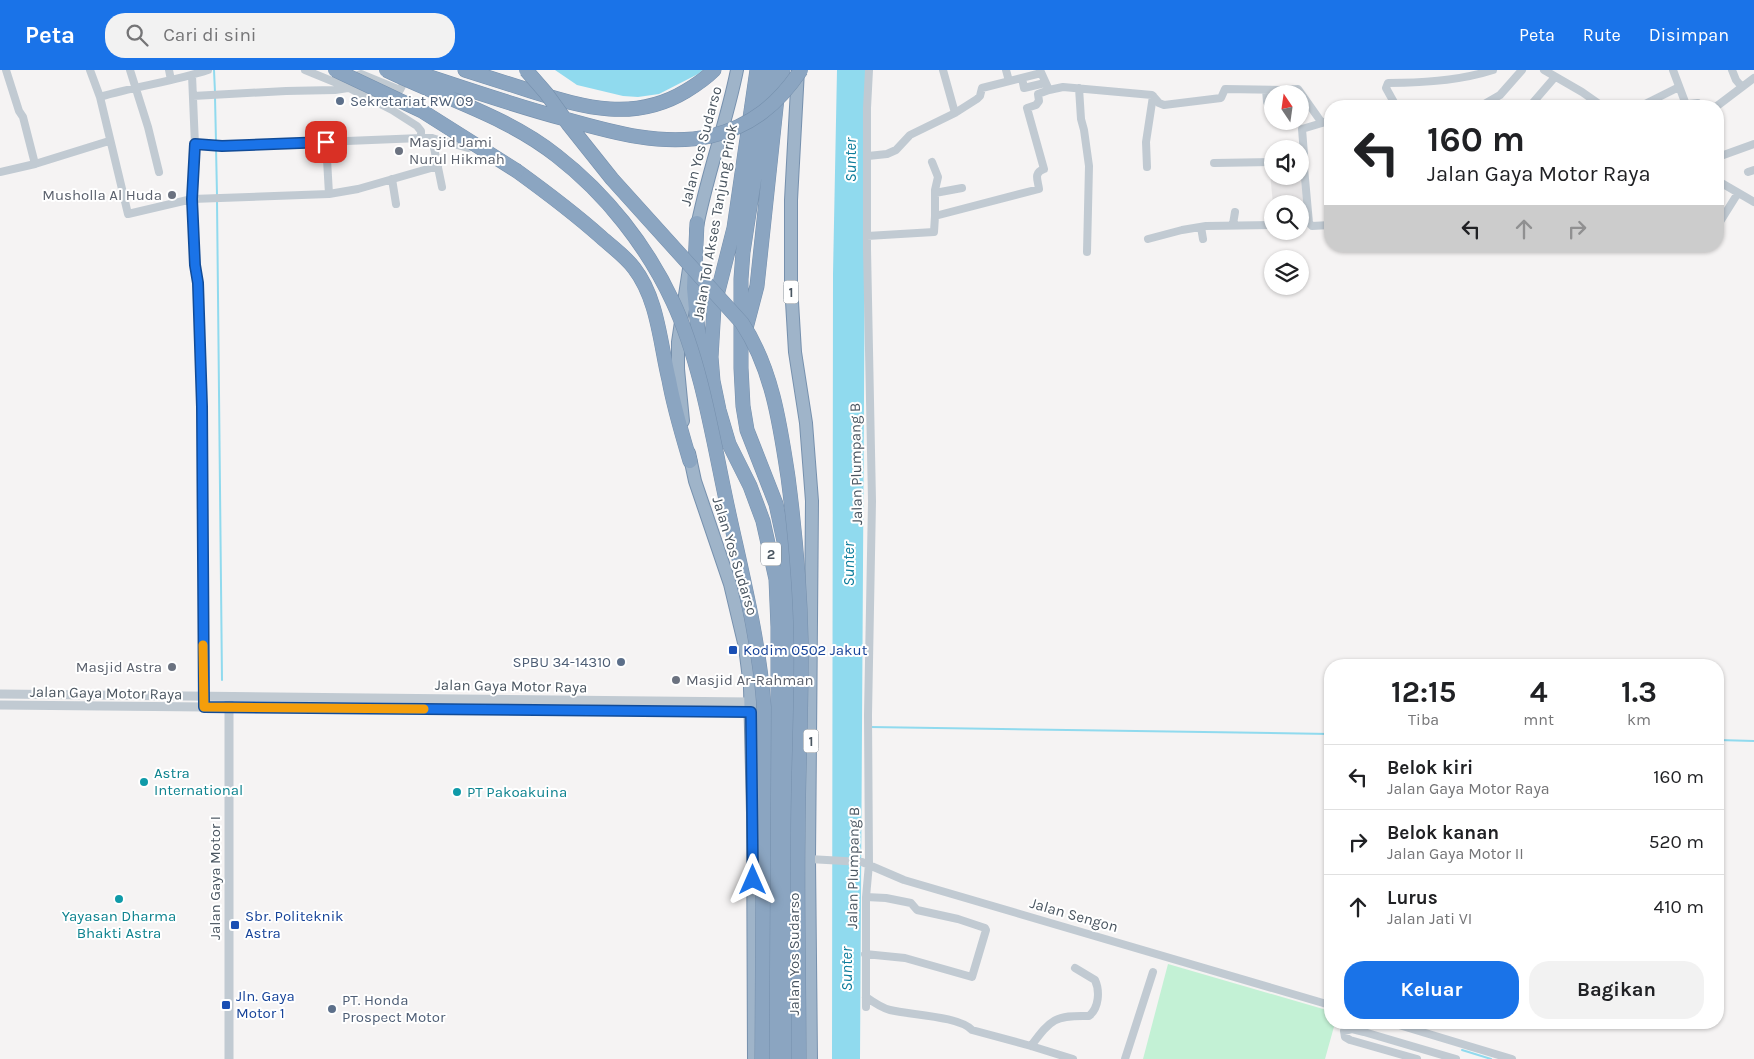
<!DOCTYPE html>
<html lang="id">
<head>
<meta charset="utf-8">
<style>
	:root { --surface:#fff; --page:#f2f2f2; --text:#202124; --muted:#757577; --line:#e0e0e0; --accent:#1a73e8 }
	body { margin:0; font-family:Karla,sans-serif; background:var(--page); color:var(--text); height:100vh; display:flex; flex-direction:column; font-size:19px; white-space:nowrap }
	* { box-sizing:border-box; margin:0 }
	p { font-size:16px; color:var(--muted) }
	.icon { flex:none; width:28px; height:28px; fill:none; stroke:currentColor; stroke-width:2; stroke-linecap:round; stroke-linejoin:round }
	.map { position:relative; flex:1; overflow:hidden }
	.panel { position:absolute; left:1324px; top:589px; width:400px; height:370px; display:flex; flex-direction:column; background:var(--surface); border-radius:20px; box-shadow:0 1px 4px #0004 }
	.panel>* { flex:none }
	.hud { position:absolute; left:1324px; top:30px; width:400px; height:152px; border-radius:20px; box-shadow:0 1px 4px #0004; background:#fff; color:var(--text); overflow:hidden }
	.needle { width:32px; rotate:347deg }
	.controls { position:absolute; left:1264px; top:15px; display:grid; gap:10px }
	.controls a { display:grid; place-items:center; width:45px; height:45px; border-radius:50%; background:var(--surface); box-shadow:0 1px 4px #0004; font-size:25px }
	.pin { position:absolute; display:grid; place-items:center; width:42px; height:42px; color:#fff; margin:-21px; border-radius:10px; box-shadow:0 2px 8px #0006 }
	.me { position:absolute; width:55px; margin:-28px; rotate:0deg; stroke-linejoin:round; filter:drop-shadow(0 0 4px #0008) }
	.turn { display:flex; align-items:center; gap:18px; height:105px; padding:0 20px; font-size:22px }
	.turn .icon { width:65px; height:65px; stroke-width:2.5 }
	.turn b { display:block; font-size:35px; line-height:42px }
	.lanes { display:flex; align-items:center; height:48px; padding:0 20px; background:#0003; justify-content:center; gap:25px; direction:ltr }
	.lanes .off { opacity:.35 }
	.eta { display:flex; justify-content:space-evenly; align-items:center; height:85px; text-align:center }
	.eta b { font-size:30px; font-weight:700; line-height:35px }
	.cta { display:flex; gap:10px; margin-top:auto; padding:10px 20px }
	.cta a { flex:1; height:58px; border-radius:20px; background:var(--accent); color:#fff; font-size:20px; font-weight:700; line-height:58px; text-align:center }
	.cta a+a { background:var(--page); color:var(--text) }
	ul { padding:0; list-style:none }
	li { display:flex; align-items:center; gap:15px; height:65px; padding:0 20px; border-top:1px solid var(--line) }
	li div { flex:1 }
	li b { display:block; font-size:19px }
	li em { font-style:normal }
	header { display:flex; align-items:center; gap:30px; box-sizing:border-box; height:70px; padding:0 25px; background:var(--accent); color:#fff }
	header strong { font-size:24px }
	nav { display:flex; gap:28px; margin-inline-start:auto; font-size:18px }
	.search { width:350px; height:45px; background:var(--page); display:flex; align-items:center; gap:12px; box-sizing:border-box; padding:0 18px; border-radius:20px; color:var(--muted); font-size:19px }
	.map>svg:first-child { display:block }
	.education { fill:#e6e4e5 }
	.green { fill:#c3f1d5 }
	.water { fill:#90daee }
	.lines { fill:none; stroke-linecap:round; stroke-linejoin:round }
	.stream { stroke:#90daee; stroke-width:2 }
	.trunk-casing { stroke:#7690ad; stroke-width:14 }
	.motorway-casing { stroke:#7690ad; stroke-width:15 }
	.minor { stroke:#c1cad2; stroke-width:8 }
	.tertiary { stroke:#c1cad2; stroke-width:9 }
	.trunk { stroke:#9fb4c9; stroke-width:12 }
	.motorway { stroke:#8ba5c1; stroke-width:14 }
	.motorway-bridge-casing { stroke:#7690ad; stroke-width:15; stroke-linecap:butt }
	.motorway-bridge { stroke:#8ba5c1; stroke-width:14 }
	.route-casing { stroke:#114b97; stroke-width:12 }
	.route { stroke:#1a73e8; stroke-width:9 }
	.slow { stroke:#f59e0b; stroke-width:9 }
	.service-dot { fill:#5c6f8a; stroke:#fff; stroke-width:2 }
	.worship-dot { fill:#6b7280; stroke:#fff; stroke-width:2 }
	.transit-dot { fill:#1a4fb4; stroke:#fff; stroke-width:2 }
	.culture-dot { fill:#0f9aa8; stroke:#fff; stroke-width:2 }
	.labels { text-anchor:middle; stroke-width:4; stroke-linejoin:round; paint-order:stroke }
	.shield { fill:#fff; stroke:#808990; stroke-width:1 }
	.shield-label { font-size:14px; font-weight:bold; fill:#4a5661 }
	.service-label { font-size:15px; fill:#4e5e75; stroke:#fff; text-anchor:start }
	.worship-label { font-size:15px; fill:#5b616d; stroke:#fff; text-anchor:start }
	.street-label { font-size:15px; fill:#4a5661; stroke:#fff }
	.transit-label { font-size:15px; fill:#164399; stroke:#fff; text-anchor:start }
	.culture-label { font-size:15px; fill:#0d838f; stroke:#fff; text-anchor:start }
	.water-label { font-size:16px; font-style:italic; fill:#0c7c9b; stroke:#fff }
</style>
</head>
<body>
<header>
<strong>Peta</strong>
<div class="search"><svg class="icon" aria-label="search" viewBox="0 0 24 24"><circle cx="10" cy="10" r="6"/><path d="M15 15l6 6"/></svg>Cari di sini</div>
<nav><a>Peta</a><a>Rute</a><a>Disimpan</a></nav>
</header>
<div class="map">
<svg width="1754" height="989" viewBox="0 0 1754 989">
	<rect width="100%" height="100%" fill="#f5f3f3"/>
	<path class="education" d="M1270 103H1272V106H1300V103L1305 118 1308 134 1300 135V134H1273Z"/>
	<path class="green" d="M1168 894 1330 941V952L1335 953 1325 989H1143Z"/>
	<path class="water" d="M555 0H703L698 4 659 24 638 27 623 26 577 15Z
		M837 0H866L860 989H832L833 204Z"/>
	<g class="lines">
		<path class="stream" d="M214 0 215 22
			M215 27 216 72
			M216 77 217 125
			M217 130 222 610
			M870 657 1330 664
			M1718 670 1754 671
			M1462 980 1491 989"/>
		<defs>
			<path id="trunk" d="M798 0 791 130V215L795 282 806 353 812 431 809 789 811 989
				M696 162C706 107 726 55 737 0
				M683 351 678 299V272L690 192
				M689 383 695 411 730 514 745 577 750 617 753 743 754 989"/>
			<path id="motorway" d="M465 0C487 7 509 14 531 21 585 38 635 52 686 21 696 15 706 8 714 0
				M757 0 734 158 714 237 711 287 713 311 719 340 729 374 750 416 763 451 776 509 778 557V637L776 989
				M771 0 743 182 741 209V298L743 336 747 360 776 434 787 485 791 574 789 989
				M517 101C546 122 574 143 601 167 612 177 625 186 634 198 658 229 660 273 669 310 674 338 682 364 690 391
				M697 153 694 218 699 272 705 307
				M746 258 757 216 777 28 783 0"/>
		</defs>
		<use href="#trunk" class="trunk-casing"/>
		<use href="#motorway" class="motorway-casing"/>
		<path class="minor" d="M6 0 19 41 23 47 35 94
			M90 0 100 27 128 144 192 129 329 124 358 119 438 96
			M130 0 148 57 159 102
			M169 0 171 10
			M943 0 955 43
			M1006 0 1009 11
			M1040 0 1049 20 1063 17 1152 25 1159 33 1164 35 1221 28 1225 19 1281 20 1298 19 1322 53 1330 50
			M1544 0 1582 22 1602 36
			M1673 0 1685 32 1688 34 1698 33 1701 36
			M1732 0 1736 10 1742 17
			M192 5 195 75 192 129 195 195 198 213 203 337 204 637
			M1022 8 1024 18 1045 13
			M354 10 358 5 361 4 400 20 406 8
			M1079 18 1081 49 1084 60 1089 96 1087 182
			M1266 20 1267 32
			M193 26 286 21 335 20 348 18
			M100 27C136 16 172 12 208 0
			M1396 36 1386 18 1388 13C1423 13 1459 11 1493 0
			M1481 36 1500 25 1522 0
			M1530 36 1555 7
			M1641 36 1679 17
			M1717 36 1754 8
			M421 68H432L468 78
			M432 68 442 117
			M326 72 329 124
			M195 75 222 76 421 68V61L417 56 392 40 349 18 305 0
			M868 86 887 84 896 80 910 65 955 43 977 29 980 26 982 18 1041 3
			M1303 86 1309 153 1312 156 1330 155
			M1300 87 1304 84 1302 59 1322 53
			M1718 87 1754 74
			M932 92 938 107 935 120V146
			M1214 93 1272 92
			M1147 97 1146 72 1153 26
			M0 102 35 94 109 71
			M1748 102 1754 100
			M392 109 396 134
			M1718 111 1754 132
			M935 123 962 118
			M1233 154 1235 142
			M1718 155 1738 123
			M1201 157 1203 169
			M867 166 934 162 935 146 1039 119C1038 110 1033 103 1044 99L1027 38 1036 35 1039 31 1038 24 1049 20
			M1148 169 1182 160 1206 156 1272 155
			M1625 178 1699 176
			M809 789 862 792 904 810 1330 935
			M865 884 905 888 972 907 986 860 985 858 958 849 917 840 911 833 886 828 866 827
			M866 927C873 932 882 938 890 940 910 945 959 946 972 960L1031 976 1073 989
			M866 937V827L869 794 868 645 872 431 867 179V38L869 0
			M1389 952 1512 989
			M1031 976C1051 949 1055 945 1089 946 1099 938 1100 921 1095 910L1075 898
			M1125 989 1153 902
			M1417 989 1350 970 1345 967 1344 961 1352 959 1364 962 1456 989"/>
		<path class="tertiary" d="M0 624 751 632
			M0 635 751 642
			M229 989V632"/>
		<use href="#trunk" class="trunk"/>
		<use href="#motorway" class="motorway"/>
		<defs>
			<path id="motorway-bridge" d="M335 0 422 41 517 101
				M386 0C443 28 507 46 557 86 606 124 647 176 673 232 702 294 714 376 729 444 743 508 759 571 764 637L762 989
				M409 0C461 17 512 35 565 49 611 62 663 77 711 66 752 56 778 34 801 0
				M526 0 546 23 569 55 612 109 742 253C772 298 780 354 788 407 795 461 800 515 801 569 802 635 798 700 798 766 797 840 799 915 799 989"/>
		</defs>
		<use href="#motorway-bridge" class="motorway-bridge-casing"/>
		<use href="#motorway-bridge" class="motorway-bridge"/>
	</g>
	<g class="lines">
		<defs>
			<path id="route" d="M326 72 222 76 195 74 192 129 195 195 198 213 202 337 204 637 751 642 753 810"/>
		</defs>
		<use href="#route" class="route-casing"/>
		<use href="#route" class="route"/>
		<path class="slow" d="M203 575 204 637 424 639"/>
	</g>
	<g class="service-dot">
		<circle cx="340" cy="31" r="5"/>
		<circle cx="621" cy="592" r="5"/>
		<circle cx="332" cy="939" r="5"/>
	</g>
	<g class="worship-dot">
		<circle cx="399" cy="81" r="5"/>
		<circle cx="172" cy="125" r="5"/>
		<circle cx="172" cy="597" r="5"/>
		<circle cx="676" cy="610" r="5"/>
	</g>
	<g class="transit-dot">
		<rect x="728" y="575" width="10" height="10" rx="2.5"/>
		<rect x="230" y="850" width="10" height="10" rx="2.5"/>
		<rect x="221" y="930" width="10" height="10" rx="2.5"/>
	</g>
	<g class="culture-dot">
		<circle cx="144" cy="712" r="5"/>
		<circle cx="457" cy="722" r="5"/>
		<circle cx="119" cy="829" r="5"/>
	</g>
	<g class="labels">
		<g class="shield">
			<rect x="783.5" y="210.5" width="15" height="23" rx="4"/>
			<rect x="761" y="472.5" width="20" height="23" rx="4"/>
			<rect x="803.5" y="659.5" width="15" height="23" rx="4"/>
		</g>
		<g class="shield-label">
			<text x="791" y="227">1</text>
			<text x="771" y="489">2</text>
			<text x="811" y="676">1</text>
		</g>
		<g class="service-label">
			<text x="350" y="36">Sekretariat RW 09</text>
			<text x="611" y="597" text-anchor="end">SPBU 34-14310</text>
			<text x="342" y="935">PT. Honda<tspan x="342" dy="17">Prospect Motor</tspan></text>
		</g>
		<g class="worship-label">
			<text x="409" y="77">Masjid Jami<tspan x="409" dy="17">Nurul Hikmah</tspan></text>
			<text x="162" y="130" text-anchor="end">Musholla Al Huda</text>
			<text x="162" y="602" text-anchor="end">Masjid Astra</text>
			<text x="686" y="615">Masjid Ar-Rahman</text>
		</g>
		<g class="street-label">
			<text transform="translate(701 76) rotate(-75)" y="5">Jalan Yos Sudarso</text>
			<text transform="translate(715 152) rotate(-80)" y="5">Jalan Tol Akses Tanjung Priok</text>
			<text transform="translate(856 394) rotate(-91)" y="5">Jalan Plumpang B</text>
			<text transform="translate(735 486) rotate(73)" y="5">Jalan Yos Sudarso</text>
			<text transform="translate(511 616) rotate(1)" y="5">Jalan Gaya Motor Raya</text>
			<text transform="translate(106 623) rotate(1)" y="5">Jalan Gaya Motor Raya</text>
			<text transform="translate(853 798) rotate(-89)" y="5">Jalan Plumpang B</text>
			<text transform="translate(215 808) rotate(-90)" y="5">Jalan Gaya Motor I</text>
			<text transform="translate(1074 845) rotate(16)" y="5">Jalan Sengon</text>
			<text transform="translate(794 884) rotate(-90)" y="5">Jalan Yos Sudarso</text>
		</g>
		<g class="transit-label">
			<text x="743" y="585">Kodim 0502 Jakut</text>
			<text x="245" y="851">Sbr. Politeknik<tspan x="245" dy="17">Astra</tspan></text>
			<text x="236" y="931">Jln. Gaya<tspan x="236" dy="17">Motor 1</tspan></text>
		</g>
		<g class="culture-label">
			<text x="154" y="708">Astra<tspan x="154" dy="17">International</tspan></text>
			<text x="467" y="727">PT Pakoakuina</text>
			<text x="119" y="851" text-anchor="middle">Yayasan Dharma<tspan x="119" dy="17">Bhakti Astra</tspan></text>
		</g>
		<g class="water-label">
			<text transform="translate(850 90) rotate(-90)" y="6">Sunter</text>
			<text transform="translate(848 494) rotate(-90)" y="6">Sunter</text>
			<text transform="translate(846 899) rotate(-90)" y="6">Sunter</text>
		</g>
	</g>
</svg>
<div class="controls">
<a><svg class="needle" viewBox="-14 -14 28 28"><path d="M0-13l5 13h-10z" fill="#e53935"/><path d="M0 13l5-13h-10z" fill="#757577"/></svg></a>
<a><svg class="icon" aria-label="sound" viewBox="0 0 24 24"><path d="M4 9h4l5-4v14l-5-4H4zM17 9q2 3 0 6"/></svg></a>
<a><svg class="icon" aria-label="search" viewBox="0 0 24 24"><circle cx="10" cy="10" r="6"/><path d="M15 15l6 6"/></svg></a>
<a><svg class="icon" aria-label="layers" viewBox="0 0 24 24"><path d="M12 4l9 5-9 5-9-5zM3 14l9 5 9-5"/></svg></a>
</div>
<div class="pin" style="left:326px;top:72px;background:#d93025"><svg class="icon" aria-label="arrive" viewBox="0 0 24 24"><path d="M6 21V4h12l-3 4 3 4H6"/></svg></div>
<svg class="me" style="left:753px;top:810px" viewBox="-20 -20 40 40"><path d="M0-17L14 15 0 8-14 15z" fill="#1a73e8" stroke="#fff" stroke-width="4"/></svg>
<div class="hud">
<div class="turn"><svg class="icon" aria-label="left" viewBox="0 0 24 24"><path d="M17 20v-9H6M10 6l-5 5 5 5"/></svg><div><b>160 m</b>Jalan Gaya Motor Raya</div></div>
<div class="lanes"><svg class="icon" aria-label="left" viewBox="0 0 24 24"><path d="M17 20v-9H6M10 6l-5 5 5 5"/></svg><svg class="icon off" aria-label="ahead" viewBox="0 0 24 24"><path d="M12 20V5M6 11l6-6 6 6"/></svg><svg class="icon off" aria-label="right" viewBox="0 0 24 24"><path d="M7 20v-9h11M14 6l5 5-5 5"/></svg></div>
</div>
<section class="panel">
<div class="eta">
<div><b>12:15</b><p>Tiba</p></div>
<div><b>4</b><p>mnt</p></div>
<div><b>1.3</b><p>km</p></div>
</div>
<ul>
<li><svg class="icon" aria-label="left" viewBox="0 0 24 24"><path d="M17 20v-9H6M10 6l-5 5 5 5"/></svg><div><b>Belok kiri</b><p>Jalan Gaya Motor Raya</p></div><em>160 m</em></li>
<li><svg class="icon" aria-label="right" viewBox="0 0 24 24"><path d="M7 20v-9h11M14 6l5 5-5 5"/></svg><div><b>Belok kanan</b><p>Jalan Gaya Motor II</p></div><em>520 m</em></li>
<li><svg class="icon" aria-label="ahead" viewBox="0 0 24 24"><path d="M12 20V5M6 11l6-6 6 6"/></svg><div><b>Lurus</b><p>Jalan Jati VI</p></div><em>410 m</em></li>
</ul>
<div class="cta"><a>Keluar</a><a>Bagikan</a></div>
</section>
</div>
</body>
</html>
